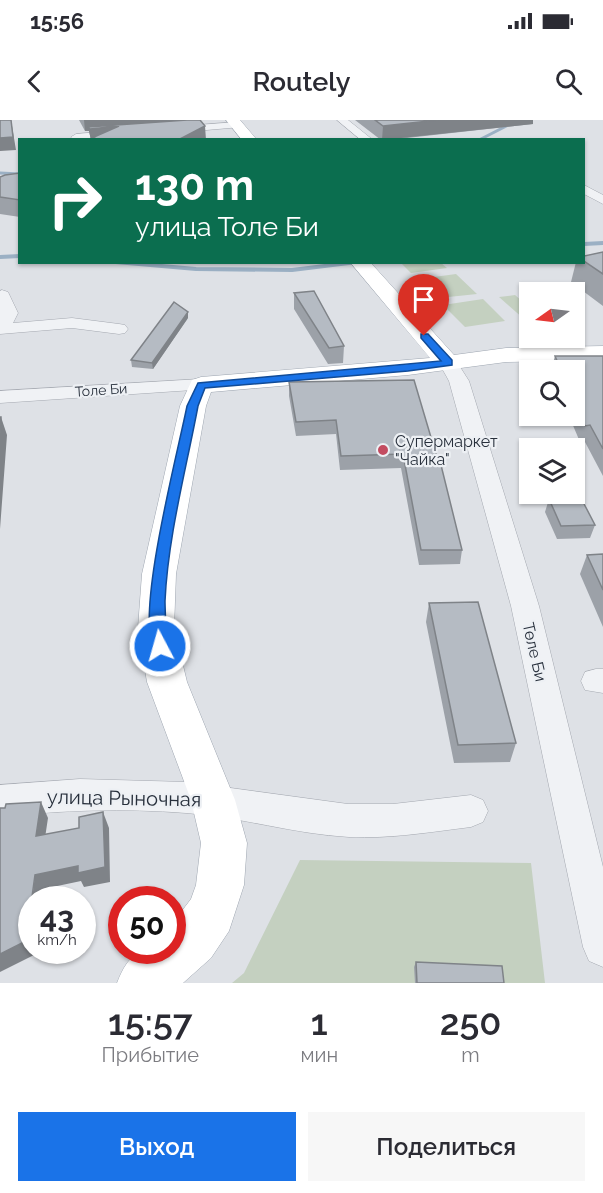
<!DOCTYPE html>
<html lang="ru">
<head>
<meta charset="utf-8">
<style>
	:root { --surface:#fff; --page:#f7f7f7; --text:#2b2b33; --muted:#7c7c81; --accent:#1a73e8 }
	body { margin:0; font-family:Raleway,sans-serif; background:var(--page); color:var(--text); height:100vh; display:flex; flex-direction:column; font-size:22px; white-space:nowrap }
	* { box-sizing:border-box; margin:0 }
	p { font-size:20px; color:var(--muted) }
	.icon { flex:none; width:33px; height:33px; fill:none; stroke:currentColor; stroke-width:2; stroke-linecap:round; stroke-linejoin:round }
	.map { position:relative; height:863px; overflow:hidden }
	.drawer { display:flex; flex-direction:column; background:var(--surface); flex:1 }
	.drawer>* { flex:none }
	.hud { position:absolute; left:18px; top:18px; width:567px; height:126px; border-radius:0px; box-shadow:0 2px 4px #0004; background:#0b6e4f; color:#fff; overflow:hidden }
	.needle { width:39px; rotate:256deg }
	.buttons { position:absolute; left:519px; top:162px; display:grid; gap:12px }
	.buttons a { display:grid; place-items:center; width:66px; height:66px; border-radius:0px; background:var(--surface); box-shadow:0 2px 4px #0004; font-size:30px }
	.speed { position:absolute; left:18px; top:766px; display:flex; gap:12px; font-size:30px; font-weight:700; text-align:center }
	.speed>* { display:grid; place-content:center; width:78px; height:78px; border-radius:50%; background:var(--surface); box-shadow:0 2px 4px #0004; line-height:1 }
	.speed small { font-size:15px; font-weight:400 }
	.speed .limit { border:9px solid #d22; background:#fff; color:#111 }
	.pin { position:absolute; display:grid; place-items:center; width:51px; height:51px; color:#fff; margin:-62px -26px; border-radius:50% 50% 50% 0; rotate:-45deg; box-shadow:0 0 6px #0007 }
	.pin .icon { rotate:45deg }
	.me { position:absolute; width:66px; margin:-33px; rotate:354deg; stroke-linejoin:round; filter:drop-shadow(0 0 4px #0008) }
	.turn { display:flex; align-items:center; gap:21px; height:126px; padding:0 18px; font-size:27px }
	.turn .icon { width:78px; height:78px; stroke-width:2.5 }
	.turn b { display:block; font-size:42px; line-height:51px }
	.eta { display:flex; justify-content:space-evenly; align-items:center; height:102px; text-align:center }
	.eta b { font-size:36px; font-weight:600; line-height:42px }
	.button { display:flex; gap:12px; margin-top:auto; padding:12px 18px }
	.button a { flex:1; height:69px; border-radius:0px; background:var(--accent); color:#fff; font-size:24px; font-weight:600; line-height:69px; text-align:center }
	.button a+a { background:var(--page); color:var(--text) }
	.status { display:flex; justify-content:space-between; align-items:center; height:42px; padding:0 30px; background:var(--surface); direction:ltr }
	.status svg { height:16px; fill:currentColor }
	header { display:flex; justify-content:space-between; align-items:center; height:78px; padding:0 18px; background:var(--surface); font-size:27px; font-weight:600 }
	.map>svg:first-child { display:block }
	.green { fill:#c4d0c0 }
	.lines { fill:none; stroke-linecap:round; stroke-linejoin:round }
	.stream-far1 { stroke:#9bb0c4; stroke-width:3 }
	.stream { stroke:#9bb0c4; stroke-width:4 }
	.minor-casing { stroke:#a4a8b0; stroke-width:1 }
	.major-casing { stroke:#9ea6b1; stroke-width:1 }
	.minor { fill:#f0f2f5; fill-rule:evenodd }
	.major { fill:#fff; fill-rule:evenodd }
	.wall { fill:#9ca1a8 }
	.shaded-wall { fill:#7f8388 }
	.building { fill:#b5bbc3; stroke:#7f8388; stroke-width:1.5 }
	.route { fill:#1a73e8; stroke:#114b97; stroke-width:1.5 }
	.poi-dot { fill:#c34b60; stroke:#edf0f4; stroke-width:2 }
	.labels { text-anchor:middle; stroke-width:4.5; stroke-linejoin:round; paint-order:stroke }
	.far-street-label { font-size:14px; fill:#28303c; stroke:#edf0f4 }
	.poi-label { font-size:16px; fill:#28303c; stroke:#edf0f4; text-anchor:start }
	.street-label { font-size:16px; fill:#28303c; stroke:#edf0f4 }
	.near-street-label { font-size:20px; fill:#28303c; stroke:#edf0f4 }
</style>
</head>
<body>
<div class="status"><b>15:56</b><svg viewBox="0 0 49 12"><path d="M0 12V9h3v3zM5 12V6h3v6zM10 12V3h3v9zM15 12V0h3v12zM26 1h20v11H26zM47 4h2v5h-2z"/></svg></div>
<header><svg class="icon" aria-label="back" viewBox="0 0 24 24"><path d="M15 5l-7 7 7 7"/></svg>Routely<svg class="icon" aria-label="search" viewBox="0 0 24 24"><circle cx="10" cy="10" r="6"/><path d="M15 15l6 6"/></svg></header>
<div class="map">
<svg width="603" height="863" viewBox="0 0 603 863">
	<rect width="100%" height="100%" fill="#dee1e6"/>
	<path class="green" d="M401 143H441L447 148 411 153Z
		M456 154 477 174 439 178 419 159Z
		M515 175 529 187V198L524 199 499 177Z
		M483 179 505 201 465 207 443 185Z
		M300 740 531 743 545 863H232L244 853Z"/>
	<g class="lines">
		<path class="stream-far1" d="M479 20 518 0
			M0 53 20 54"/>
		<path class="stream" d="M584 124 603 123
			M0 137 20 136
			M116 142 196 149 292 150 357 142"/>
		<defs>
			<path id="minor" d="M337 0H348L373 20H361Z
				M237 2 242 5 241 7 172 13 167 10 172 7Z
				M123 10 128 13 127 15 73 20 71 17 76 14Z
				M584 65 603 75V84L584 74Z
				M2 170 8 172 18 193 13 203 72 198 119 204 125 205 128 209 125 213 119 214 72 208 0 214V171Z
				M448 237 455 239 469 261 539 486 603 747V847L589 841 583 827 511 486 449 261 439 243 441 239Z
				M201 259 208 261 211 265 208 269 0 283V271Z
				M596 549H603V573L585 570 581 561 585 552Z
				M80 659 187 662 348 684H393L471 675 483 680 488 691 483 702 471 707C430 712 390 719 349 717 294 714 241 697 186 693 124 688 62 690 0 697V665Z"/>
			<path id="major" d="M226 0H240L257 20H242Z
				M350 142H370L454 235 506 228 603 226V240L506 242 408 255 211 272 206 286 176 454 174 508 187 562 235 680 247 723 244 765 229 811 211 838 183 863H117C130 830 139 831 172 831V804L191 779 196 765 201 723 191 680 147 562 138 508 142 454 180 286 192 260 201 257 430 238Z"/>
		</defs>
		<use href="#minor" class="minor-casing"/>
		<use href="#major" class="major-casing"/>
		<use href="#minor" class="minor"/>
		<use href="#major" class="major"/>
	</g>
	<path class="wall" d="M79 0H200L91 20 89 11H85Z
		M355 0H533V4L389 20H381Z
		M20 53V97L0 94V57Z
		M603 132V186L571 162 576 142H584V136Z
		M294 173 344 226 343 243 328 244 294 189Z
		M188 198 153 249 132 247 131 240Z
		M555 236H603V356L585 322H580L569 296H574V250H551Z
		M414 260 462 430 460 444 419 445 401 348 340 350 336 314 296 316 289 276V262Z
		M549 379 595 405 590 418 557 419 545 392Z
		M603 434V507L580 454 587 435Z
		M429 483 516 623 510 642 454 643 426 502Z
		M416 842 504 863H415L414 847Z"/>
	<path class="shaded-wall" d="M11 0 16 30 0 31V18Z
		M84 0H193L94 17 95 20H91L88 7 89 11H85Z
		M438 0H533V4L382 20 383 6Z
		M205 6 206 20H174Z
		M188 192V198L153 249 152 243Z
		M1 297 7 315 0 409V314Z
		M41 682 48 698 43 731 36 716Z
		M103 692 109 708 110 762 84 767 81 761 43 769 42 780H32L35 755Z
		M32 781V831H35L34 835 0 852V834Z"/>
	<path class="building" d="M0 0H11L13 17 0 18Z
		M187 0H200L205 6 180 19 174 20H91L96 19 94 17 119 6 90 9 88 7Z
		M375 0H438L383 6Z
		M20 53V80L0 77V57L5 55Z
		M603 132V154L584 141V136Z
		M314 171 344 226 329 228 294 173Z
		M174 182 188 192 152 243 131 240Z
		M555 236H603V329L590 305 585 306 574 281V250H561Z
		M414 260 438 341H440L462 430H421L403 334 341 336 336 300 296 302 289 262Z
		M0 297H1L0 314Z
		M581 378 595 405 561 406 549 379Z
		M603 434V470L587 435Z
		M478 482 516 623 458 625 429 483Z
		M41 682 36 716 79 708V697L103 692 105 747 78 753V746L35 755 26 821 0 834V688H5L6 684Z
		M416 842 502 846 504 863H417Z"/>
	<path class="route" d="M421 214H428L452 240V245L408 251 205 268 198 286C186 350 168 416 165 481 165 489 167 528 165 530H154C135 494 178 332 187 286L198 263 441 241 421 218Z"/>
	<circle class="poi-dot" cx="383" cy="330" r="6"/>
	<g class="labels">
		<g class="far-street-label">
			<text transform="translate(101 270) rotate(-4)" y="5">Толе Би</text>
		</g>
		<g class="poi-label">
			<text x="395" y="327">Супермаркет<tspan x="395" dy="18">"Чайка"</tspan></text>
		</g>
		<g class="street-label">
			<text transform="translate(535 532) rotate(77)" y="6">Төле Би</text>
		</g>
		<g class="near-street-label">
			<text transform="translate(124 678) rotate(1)" y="7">улица Рыночная</text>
		</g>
	</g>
</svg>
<div class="buttons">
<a><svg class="needle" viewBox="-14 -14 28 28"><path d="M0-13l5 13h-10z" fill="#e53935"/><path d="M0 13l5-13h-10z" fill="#7c7c81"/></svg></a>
<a><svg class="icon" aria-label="search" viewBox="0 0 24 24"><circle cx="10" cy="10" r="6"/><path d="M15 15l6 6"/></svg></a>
<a><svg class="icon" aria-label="layers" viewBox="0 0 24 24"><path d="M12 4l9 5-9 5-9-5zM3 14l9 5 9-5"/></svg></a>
</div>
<div class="speed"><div>43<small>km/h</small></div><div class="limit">50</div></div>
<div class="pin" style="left:424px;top:216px;background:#d93025"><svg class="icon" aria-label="arrive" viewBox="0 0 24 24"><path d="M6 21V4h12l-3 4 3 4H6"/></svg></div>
<svg class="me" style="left:160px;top:526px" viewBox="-20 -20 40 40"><circle r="17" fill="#1a73e8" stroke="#fff" stroke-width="3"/><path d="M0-11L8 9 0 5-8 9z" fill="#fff"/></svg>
<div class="hud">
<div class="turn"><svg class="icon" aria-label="right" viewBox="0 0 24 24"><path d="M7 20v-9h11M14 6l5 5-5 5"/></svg><div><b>130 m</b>улица Толе Би</div></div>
</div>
</div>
<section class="drawer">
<div class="eta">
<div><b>15:57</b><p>Прибытие</p></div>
<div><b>1</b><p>мин</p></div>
<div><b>250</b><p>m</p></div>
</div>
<div class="button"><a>Выход</a><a>Поделиться</a></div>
</section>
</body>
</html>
